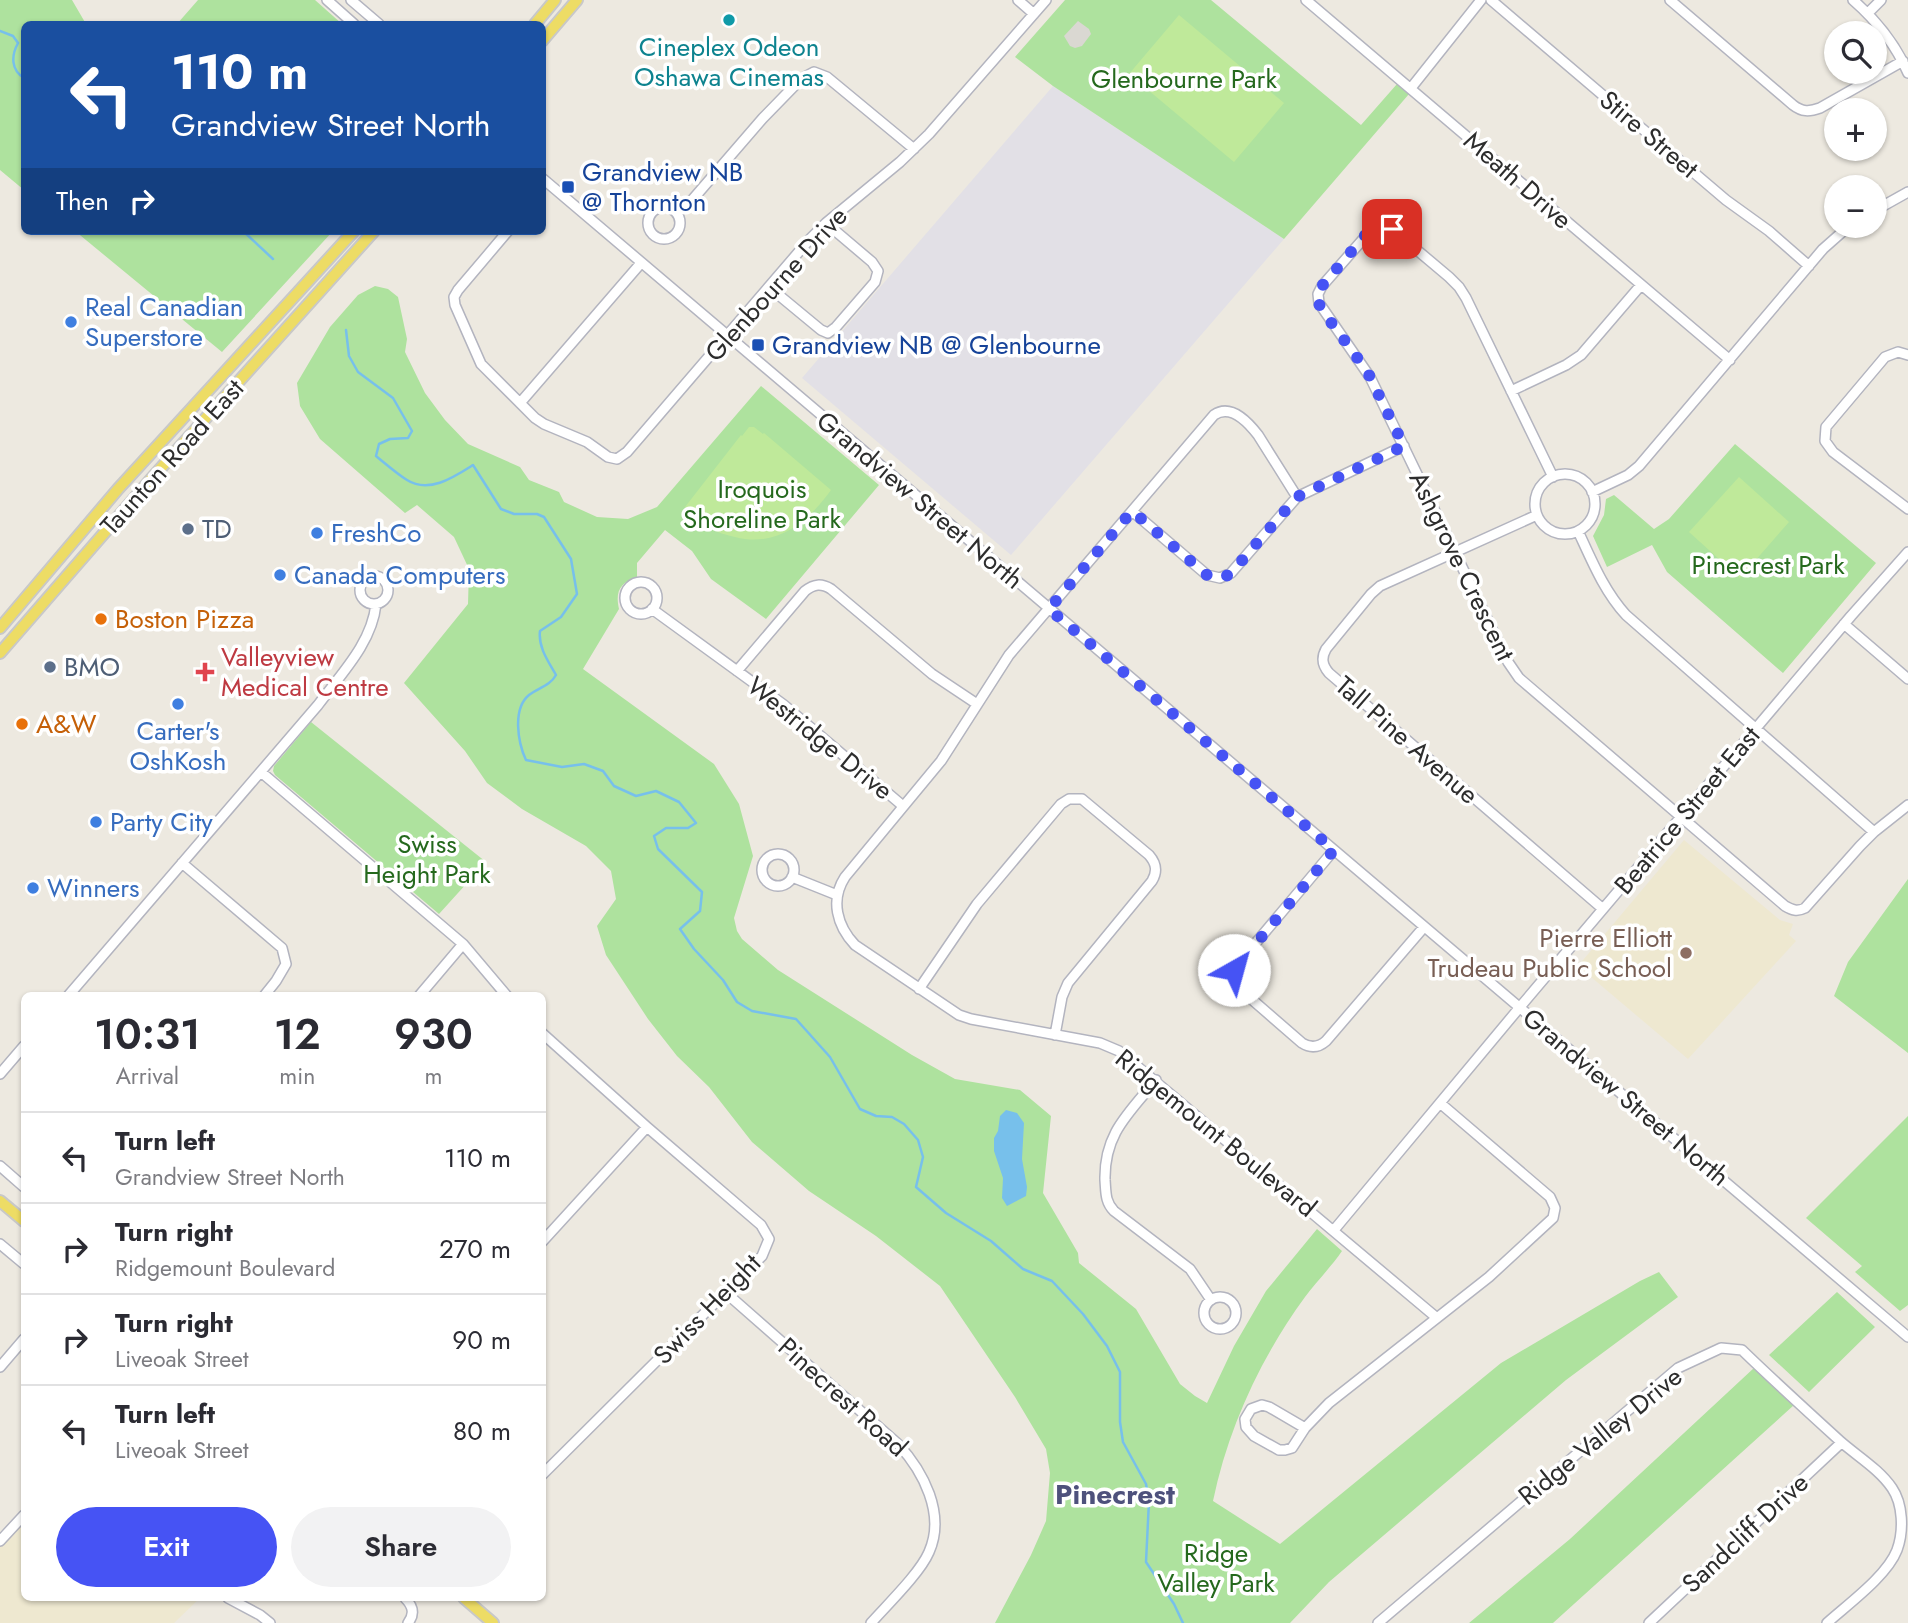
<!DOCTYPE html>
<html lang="en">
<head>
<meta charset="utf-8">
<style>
	:root { --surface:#fff; --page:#f2f2f3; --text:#2b2b33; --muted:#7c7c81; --line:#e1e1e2; --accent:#4653f4 }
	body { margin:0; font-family:Jost,sans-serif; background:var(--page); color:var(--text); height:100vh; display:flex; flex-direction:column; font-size:26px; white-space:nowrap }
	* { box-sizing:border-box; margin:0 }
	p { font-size:23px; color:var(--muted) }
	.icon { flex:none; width:38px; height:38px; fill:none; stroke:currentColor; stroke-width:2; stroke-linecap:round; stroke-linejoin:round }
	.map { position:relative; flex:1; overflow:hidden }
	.panel { position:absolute; left:21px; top:992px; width:525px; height:609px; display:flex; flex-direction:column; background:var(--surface); border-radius:10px; box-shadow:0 2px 5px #0004 }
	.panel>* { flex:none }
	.top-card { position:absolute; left:21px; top:21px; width:525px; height:214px; border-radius:10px; box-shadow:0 2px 5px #0004; background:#1a4fa0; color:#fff; overflow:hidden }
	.tools { position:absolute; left:1824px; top:21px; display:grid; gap:14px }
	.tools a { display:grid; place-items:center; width:63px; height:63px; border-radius:50%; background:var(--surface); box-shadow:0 2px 5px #0004; font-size:35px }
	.pin { position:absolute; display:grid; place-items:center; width:60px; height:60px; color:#fff; margin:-30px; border-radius:14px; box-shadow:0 4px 10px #0006 }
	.me { position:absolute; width:77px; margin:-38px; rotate:38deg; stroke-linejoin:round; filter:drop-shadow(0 0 5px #0008) }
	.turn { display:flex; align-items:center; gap:24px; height:147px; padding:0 35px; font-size:32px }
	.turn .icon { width:91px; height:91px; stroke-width:2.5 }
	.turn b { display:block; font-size:49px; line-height:60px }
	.then { display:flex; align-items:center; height:66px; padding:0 35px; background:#0003; gap:14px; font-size:26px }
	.eta { display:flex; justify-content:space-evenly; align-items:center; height:119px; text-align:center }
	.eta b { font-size:42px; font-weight:600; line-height:49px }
	.action { display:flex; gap:14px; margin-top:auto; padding:14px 35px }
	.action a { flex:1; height:80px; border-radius:42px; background:var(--accent); color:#fff; font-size:28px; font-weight:600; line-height:80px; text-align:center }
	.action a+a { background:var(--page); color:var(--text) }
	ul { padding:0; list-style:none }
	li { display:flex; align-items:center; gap:21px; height:91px; padding:0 35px; border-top:2px solid var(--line) }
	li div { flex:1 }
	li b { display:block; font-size:26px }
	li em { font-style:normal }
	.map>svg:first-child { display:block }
	.industrial { fill:#e2e0e6 }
	.education { fill:#eee8d0 }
	.green { fill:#aee29e }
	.pitch { fill:#bfe99a }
	.plaza { fill:#dad8d2 }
	.water { fill:#77c0eb }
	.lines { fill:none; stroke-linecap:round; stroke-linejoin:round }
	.stream { stroke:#77c0eb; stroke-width:2.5 }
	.minor-casing { stroke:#b3b4bf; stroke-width:12 }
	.major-casing { stroke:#c8c8c8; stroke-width:14 }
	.minor { stroke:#fff; stroke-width:9 }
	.major { stroke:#eddc65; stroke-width:10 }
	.route { stroke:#4653f4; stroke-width:12; stroke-dasharray:0 21.6 }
	.culture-dot { fill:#0f9aa8; stroke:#fff; stroke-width:2.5 }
	.transit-dot { fill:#1a4fb4; stroke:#fff; stroke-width:2.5 }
	.shop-dot { fill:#3f7fe0; stroke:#fff; stroke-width:2.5 }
	.service-dot { fill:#5c6f8a; stroke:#fff; stroke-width:2.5 }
	.food-dot { fill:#e8710a; stroke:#fff; stroke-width:2.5 }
	.health-dot { fill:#e0444e; stroke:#fff; stroke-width:2.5 }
	.education-dot { fill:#8d6e63; stroke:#fff; stroke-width:2.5 }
	.labels { text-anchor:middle; stroke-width:7; stroke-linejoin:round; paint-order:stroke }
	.culture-label { font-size:26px; fill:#0d838f; stroke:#fff }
	.park-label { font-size:26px; fill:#25691d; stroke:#fff }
	.street-label { font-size:26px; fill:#2d2d2d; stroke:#fff }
	.transit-label { font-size:26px; fill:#164399; stroke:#fff; text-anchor:start }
	.shop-label { font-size:26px; fill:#366cbe; stroke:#fff; text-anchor:start }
	.service-label { font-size:26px; fill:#4e5e75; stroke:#fff; text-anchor:start }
	.food-label { font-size:26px; fill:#c56008; stroke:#fff; text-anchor:start }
	.health-label { font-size:26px; fill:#be3a42; stroke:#fff; text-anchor:start }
	.education-label { font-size:26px; fill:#785e54; stroke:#fff; text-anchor:end }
	.neighbourhood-label { font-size:28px; font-weight:bold; fill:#4e517c; stroke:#fff }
</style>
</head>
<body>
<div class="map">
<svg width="1908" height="1623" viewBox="0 0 1908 1623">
	<rect width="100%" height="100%" fill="#ede9e0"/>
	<path class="industrial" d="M1053 86 1284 239 1011 555 802 378Z"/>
	<path class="education" d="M1684 840 1780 920 1793 924 1789 935 1796 941 1688 1059 1578 966Z
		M24 1518V1598H200L174 1623H0V1545Z"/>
	<path class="green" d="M0 0H72L86 24H24V190L0 170Z
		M198 0H315L342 24H177Z
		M1065 0H1211L1361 125 1397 84 1409 94 1284 239 1053 86 1015 57Z
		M75 231H333L222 352Z
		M375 286 388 289 398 297 407 339 405 352 425 393 445 420 468 444 520 467 529 480 559 492 564 502 597 517 628 519 657 507 761 386 879 485 766 619 711 579 692 551 665 530 637 563V577C620 583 615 591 619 609L583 669 714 764 739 804 753 856 734 918 737 931 742 939 778 970 912 1055 955 1079 1020 1090 1051 1116 1043 1193 1078 1253 1079 1263 1136 1309 1180 1384 1195 1396 1207 1403 1234 1346 1266 1291 1317 1229 1342 1251C1331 1267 1317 1281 1305 1297 1261 1357 1228 1428 1213 1501L1280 1544 1501 1363 1640 1281 1659 1272 1678 1297 1566 1380 1329 1582 1290 1623H995L1031 1555 1046 1521 1050 1473 1046 1449 1015 1397 940 1286 876 1236 809 1191 752 1142 709 1087 677 1056 648 1019 606 955 597 926 616 899 611 871 586 846 522 809 487 783 465 751 404 683 468 604 469 569 454 537 417 505 405 513 320 439 300 406 297 383 330 327 358 295Z
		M1735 444 1876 563 1783 673 1667 572 1652 545 1607 567 1593 536 1604 515 1606 499 1614 495 1654 529 1669 519Z
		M311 722 486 862 439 914 275 775 273 771 274 766Z
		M1908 879V1053L1834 996 1848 962Z
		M1908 1116V1305L1900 1311 1855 1272 1862 1266 1806 1218Z
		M1837 1292 1875 1327 1809 1392 1769 1355Z
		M1755 1367 1794 1405 1553 1623H1469L1570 1539Z"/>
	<path class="pitch" d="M1179 15 1284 103 1234 162 1129 74Z
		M749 427H754L763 434 764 433 831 490C808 522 777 548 735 537 727 535 718 533 710 528 701 523 693 514 685 507L741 435 742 436Z
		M1739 477 1789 522 1740 578 1689 532Z"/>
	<path class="plaza" d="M1078 21 1089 29 1091 34 1082 46 1075 48 1070 46 1064 36Z"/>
	<path class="water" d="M1006 1110 1017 1113 1024 1123 1022 1159 1027 1187 1026 1196 1007 1206 1002 1198 1003 1178 994 1151V1138L998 1131 1000 1116Z"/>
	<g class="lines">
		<path class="stream" d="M0 31 13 36 18 43C11 56 11 70 24 78
			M243 231 273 259
			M346 330 349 356 358 372 393 398 412 431 408 438 390 439 379 444 376 456C386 464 396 473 407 480 429 494 454 477 473 465L501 509 514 514H537L544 517 571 559 577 594 561 617 540 631C538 647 548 661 556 675 550 686 538 688 529 695 512 709 518 743 526 760L562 767 584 764 603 771 614 786 636 796 656 791 679 802 696 823 688 828H666L654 836 658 849 702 892 700 911 680 929 694 949 723 980 737 1002 752 1011 796 1019 830 1057 860 1109 876 1116 892 1117 904 1124 918 1140 923 1157 916 1187 946 1213 991 1241 1023 1269 1052 1281 1083 1314 1107 1346 1120 1372V1422L1123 1442 1146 1484 1149 1501 1146 1562 1174 1604 1183 1623"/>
		<defs>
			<path id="minor" d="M327 0 354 24
				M351 0 379 24
				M1018 0 1034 14
				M1306 0 1730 360
				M1491 0 1726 200 1769 231 1809 266
				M1670 0 1793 105C1802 112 1809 112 1820 108L1903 61
				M1853 0C1877 21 1895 43 1908 73
				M1868 13 1881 0
				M1411 88 1481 0
				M542 178 1908 1337
				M648 223a16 16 0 1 1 32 0a16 16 0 1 1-32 0Z
				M1874 211 1908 192
				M677 213 693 199 763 118 801 79 814 72 827 77 914 149
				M508 231 458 290 454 297 455 305 481 364 535 418 544 424 587 442 608 457 617 459 627 452 809 240 826 223 900 162 929 134 1046 0
				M769 287 821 330 828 333 836 327 875 282 878 271 872 262 826 223
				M1908 355 1898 352 1885 357 1826 427 1825 441 1833 452 1908 509
				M1511 391 1566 365 1581 355 1641 285
				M520 403 641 263
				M1535 504a30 30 0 1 1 60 0a30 30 0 1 1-60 0Z
				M1553 477 1466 298 1459 287 1449 277 1392 229 1380 225 1372 229 1322 286 1318 294 1319 303 1370 377 1508 662 1519 678 1785 906C1792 910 1797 912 1805 908L1860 846 1874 832 1908 805
				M1592 492 1628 475 1639 466 1823 249 1849 226
				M1297 497 1258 435C1248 422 1231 403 1214 415L1009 655 941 761 845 877C830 900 837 926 855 945L959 1015 971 1019 1100 1043 1119 1051 1437 1318
				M1132 511 1207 575 1220 578 1231 573 1297 497 1404 446
				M1537 515 1380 586 1371 594 1326 649C1321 658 1322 665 1329 673L1603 909
				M1578 531C1592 561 1604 591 1626 615L1874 832
				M360 590a14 14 0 1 1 28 0a14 14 0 1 1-28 0Z
				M625 598a16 16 0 1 1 32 0a16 16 0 1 1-32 0Z
				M652 609 784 705 903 806
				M1844 624 1908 679
				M737 671 805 591C814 584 821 583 831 589L932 674 977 704
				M261 772 463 944 507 996
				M1334 850 1238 964C1232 974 1233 982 1241 990L1302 1043C1310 1048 1318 1048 1326 1041L1424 927
				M762 870a16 16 0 1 1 32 0a16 16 0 1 1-32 0Z
				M182 863 282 948 286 964 276 981 264 996
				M792 877 837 895
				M919 989 977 904 1061 804 1069 799H1082L1149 855C1156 863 1158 871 1152 881L1068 983 1062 997 1055 1035
				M68 996 318 705C341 674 372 643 376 604
				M419 996 463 944
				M542 1033 647 1127 761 1225 769 1239 762 1256 542 1475
				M0 1074 24 1046
				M1156 1080C1128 1114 1104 1134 1105 1180 1106 1192 1105 1202 1114 1211L1190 1269 1211 1300
				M0 1166 24 1187
				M1334 1230 1520 1007 1851 616 1908 552
				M542 1242 647 1127
				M0 1244 24 1264
				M725 1292 898 1444C923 1471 946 1514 929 1552 920 1573 888 1604 871 1623
				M1204 1313a16 16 0 1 1 32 0a16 16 0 1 1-32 0Z
				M0 1367 24 1339
				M1305 1428 1269 1407 1262 1405 1251 1409 1245 1419 1246 1427 1254 1436 1279 1450H1285L1292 1448 1305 1428 1329 1403 1489 1277 1553 1218 1555 1208 1550 1197 1440 1103
				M0 1541 24 1515
				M228 1598 260 1615 270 1623
				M405 1598C413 1606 415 1614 408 1623
				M1378 1623 1678 1368 1721 1348 1742 1350C1774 1381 1807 1411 1840 1441 1857 1456 1879 1469 1892 1488 1903 1504 1904 1531 1897 1550 1887 1576 1848 1604 1827 1623
				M1649 1623 1841 1443"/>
			<path id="major" d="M535 24 555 0
				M542 41 577 0
				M0 628 118 489 354 231
				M0 653 152 478 374 231
				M0 1201 24 1221
				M464 1598 493 1623"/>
		</defs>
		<use href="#minor" class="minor-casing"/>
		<use href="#major" class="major-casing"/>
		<use href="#minor" class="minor"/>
		<use href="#major" class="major"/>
	</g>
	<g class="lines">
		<path class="route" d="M1234 970 1334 850 1049 609 1132 511 1207 575C1216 580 1223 579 1231 573L1297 497 1404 446 1367 371 1322 310C1317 301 1316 294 1322 286L1367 233 1380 225 1392 229"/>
	</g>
	<circle class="culture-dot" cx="729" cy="20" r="7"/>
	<g class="transit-dot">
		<rect x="561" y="180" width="14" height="14" rx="3.5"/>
		<rect x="751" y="338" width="14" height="14" rx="3.5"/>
	</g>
	<g class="shop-dot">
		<circle cx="71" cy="322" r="7"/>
		<circle cx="317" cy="533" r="7"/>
		<circle cx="280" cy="575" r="7"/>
		<circle cx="178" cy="704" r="7"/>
		<circle cx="96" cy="822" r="7"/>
		<circle cx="33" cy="888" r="7"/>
	</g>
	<g class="service-dot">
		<circle cx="188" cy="529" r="7"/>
		<circle cx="50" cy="667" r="7"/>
	</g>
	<g class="food-dot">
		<circle cx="101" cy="619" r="7"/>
		<circle cx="22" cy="724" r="7"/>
	</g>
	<path class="health-dot" d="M201.5 661.5h7v7h7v7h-7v7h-7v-7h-7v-7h7z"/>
	<circle class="education-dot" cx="1686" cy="953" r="7"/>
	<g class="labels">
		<g class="culture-label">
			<text x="729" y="56">Cineplex Odeon<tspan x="729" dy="30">Oshawa Cinemas</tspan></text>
		</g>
		<g class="park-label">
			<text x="1184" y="88">Glenbourne Park</text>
			<text x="762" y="498">Iroquois<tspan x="762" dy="30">Shoreline Park</tspan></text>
			<text x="1768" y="574">Pinecrest Park</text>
			<text x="427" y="853">Swiss<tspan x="427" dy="30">Height Park</tspan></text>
			<text x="1216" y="1562">Ridge<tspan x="1216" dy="30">Valley Park</tspan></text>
		</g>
		<g class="street-label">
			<text transform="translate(1649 134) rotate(40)" y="9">Stire Street</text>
			<text transform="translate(1518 180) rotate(41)" y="9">Meath Drive</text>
			<text transform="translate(776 284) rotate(-48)" y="9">Glenbourne Drive</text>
			<text transform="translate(172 457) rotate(-48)" y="9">Taunton Road East</text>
			<text transform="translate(920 500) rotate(40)" y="9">Grandview Street North</text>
			<text transform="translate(1462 566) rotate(64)" y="9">Ashgrove Crescent</text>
			<text transform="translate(820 738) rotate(39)" y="9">Westridge Drive</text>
			<text transform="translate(1407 740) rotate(41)" y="9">Tall Pine Avenue</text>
			<text transform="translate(1687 810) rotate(-50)" y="9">Beatrice Street East</text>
			<text transform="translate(1626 1097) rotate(40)" y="9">Grandview Street North</text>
			<text transform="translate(1216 1133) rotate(39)" y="9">Ridgemount Boulevard</text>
			<text transform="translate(707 1309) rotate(-46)" y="9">Swiss Height</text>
			<text transform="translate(843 1397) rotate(42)" y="9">Pinecrest Road</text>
			<text transform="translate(1600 1436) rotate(-39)" y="9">Ridge Valley Drive</text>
			<text transform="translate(1745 1533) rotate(-43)" y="9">Sandcliff Drive</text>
		</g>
		<g class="transit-label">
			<text x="582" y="181">Grandview NB<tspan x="582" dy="30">@ Thornton</tspan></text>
			<text x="772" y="354">Grandview NB @ Glenbourne</text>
		</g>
		<g class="shop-label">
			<text x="85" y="316">Real Canadian<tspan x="85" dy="30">Superstore</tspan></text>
			<text x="331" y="542">FreshCo</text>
			<text x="294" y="584">Canada Computers</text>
			<text x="178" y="740" text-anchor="middle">Carter's<tspan x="178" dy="30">OshKosh</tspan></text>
			<text x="110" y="831">Party City</text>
			<text x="47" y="897">Winners</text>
		</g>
		<g class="service-label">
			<text x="202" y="538">TD</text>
			<text x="64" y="676">BMO</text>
		</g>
		<g class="food-label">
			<text x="115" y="628">Boston Pizza</text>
			<text x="36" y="733">A&amp;W</text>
		</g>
		<g class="health-label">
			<text x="221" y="666">Valleyview<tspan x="221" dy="30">Medical Centre</tspan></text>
		</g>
		<g class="education-label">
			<text x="1672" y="947">Pierre Elliott<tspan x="1672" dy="30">Trudeau Public School</tspan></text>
		</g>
		<g class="neighbourhood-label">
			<text x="1115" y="1504">Pinecrest</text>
		</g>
	</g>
</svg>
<div class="tools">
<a><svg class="icon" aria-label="search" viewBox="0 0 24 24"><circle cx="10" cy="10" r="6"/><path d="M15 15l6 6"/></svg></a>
<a>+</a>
<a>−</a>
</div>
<div class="pin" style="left:1392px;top:229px;background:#d93025"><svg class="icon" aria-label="arrive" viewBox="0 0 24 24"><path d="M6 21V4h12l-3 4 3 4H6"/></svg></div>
<svg class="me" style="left:1234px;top:970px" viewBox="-20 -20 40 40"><circle r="19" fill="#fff"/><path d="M0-13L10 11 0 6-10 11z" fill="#4653f4"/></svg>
<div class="top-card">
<div class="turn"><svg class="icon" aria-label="left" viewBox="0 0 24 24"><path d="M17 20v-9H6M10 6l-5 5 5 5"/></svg><div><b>110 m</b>Grandview Street North</div></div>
<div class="then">Then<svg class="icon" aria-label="right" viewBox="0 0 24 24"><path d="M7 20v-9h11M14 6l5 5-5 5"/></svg></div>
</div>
<section class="panel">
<div class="eta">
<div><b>10:31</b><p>Arrival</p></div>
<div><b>12</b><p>min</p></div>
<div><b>930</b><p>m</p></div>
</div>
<ul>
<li><svg class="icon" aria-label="left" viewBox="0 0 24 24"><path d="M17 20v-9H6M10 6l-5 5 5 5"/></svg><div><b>Turn left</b><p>Grandview Street North</p></div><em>110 m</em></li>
<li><svg class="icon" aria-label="right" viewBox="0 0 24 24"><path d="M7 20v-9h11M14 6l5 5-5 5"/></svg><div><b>Turn right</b><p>Ridgemount Boulevard</p></div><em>270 m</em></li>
<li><svg class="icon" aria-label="right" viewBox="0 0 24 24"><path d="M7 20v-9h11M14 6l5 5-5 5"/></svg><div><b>Turn right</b><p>Liveoak Street</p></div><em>90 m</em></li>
<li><svg class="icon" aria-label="left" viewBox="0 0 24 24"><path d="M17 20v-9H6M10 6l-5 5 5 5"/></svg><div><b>Turn left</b><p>Liveoak Street</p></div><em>80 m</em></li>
</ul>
<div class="action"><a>Exit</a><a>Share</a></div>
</section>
</div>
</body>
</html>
